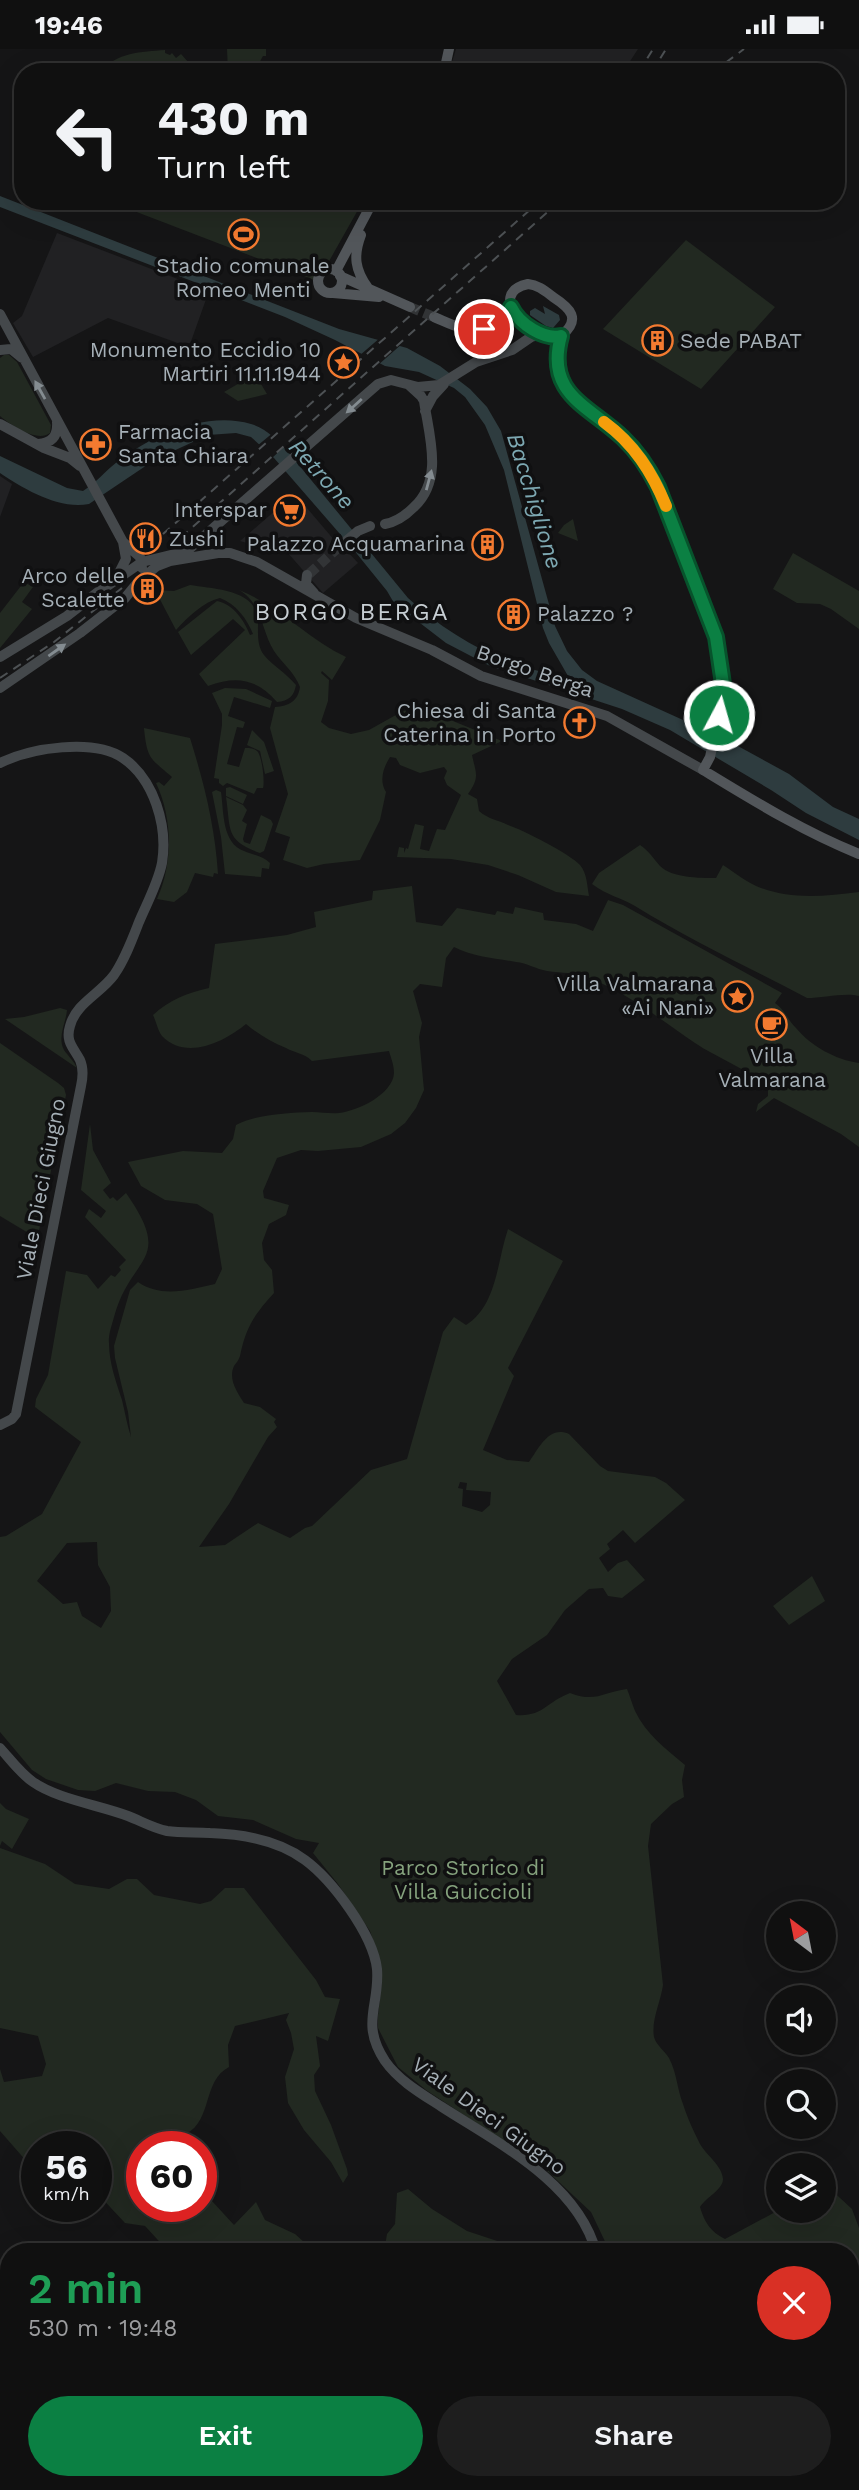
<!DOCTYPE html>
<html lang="en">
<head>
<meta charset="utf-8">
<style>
	:root { --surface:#101010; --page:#1e1e1e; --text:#f1f3f6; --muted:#9c9d9f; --line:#303030; --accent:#0b8043 }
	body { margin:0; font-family:"Work Sans",sans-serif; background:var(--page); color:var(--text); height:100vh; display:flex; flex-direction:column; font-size:26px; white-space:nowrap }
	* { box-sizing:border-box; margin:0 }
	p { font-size:23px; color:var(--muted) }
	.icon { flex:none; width:38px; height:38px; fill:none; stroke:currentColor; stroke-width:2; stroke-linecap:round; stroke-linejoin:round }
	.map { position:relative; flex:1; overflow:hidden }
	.side { position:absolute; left:0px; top:2194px; width:859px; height:247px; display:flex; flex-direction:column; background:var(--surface); border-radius:28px 28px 0 0; box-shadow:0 7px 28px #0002,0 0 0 2px var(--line) }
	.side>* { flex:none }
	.top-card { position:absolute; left:14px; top:14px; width:831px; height:147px; border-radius:28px; box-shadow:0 7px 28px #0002,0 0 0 2px var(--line); background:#101010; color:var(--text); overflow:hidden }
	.needle { width:46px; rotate:328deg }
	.controls { position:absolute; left:766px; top:1852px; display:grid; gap:14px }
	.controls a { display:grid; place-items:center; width:70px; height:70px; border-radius:50%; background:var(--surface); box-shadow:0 7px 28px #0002,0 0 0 2px var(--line); font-size:35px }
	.speed { position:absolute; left:21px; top:2082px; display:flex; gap:14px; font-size:35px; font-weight:700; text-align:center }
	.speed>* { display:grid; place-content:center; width:91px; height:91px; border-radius:50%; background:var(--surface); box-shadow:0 7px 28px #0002,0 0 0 2px var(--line); line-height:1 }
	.speed small { font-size:18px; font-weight:400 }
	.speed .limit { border:10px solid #d22; background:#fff; color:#111 }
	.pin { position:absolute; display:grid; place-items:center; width:60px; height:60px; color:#fff; margin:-30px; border:4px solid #fff; border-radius:50%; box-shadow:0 2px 7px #0007 }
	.me { position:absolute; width:77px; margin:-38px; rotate:6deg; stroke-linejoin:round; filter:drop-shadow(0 0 5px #0008) }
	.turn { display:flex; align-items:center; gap:24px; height:147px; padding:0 28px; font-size:32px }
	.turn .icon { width:91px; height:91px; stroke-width:2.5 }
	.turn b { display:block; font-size:49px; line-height:60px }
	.round { display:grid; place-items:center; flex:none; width:74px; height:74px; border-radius:37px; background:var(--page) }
	.overview { display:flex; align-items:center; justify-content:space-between; height:119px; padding:0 28px }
	h1 { font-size:42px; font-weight:600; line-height:52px; color:#1e9e55 }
	.cta { display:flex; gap:14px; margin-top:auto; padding:14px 28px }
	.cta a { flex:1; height:80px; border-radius:42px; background:var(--accent); color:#fff; font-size:28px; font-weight:600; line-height:80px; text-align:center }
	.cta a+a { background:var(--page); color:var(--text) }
	.status { display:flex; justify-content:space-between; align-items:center; height:49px; padding:0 35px; background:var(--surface); direction:ltr }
	.status svg { height:19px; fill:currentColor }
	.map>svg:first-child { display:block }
	.built { fill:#212123 }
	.green { fill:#222921; fill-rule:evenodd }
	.water { fill:#2e3c3f }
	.pier { fill:#151516 }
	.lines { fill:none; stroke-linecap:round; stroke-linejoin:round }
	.secondary-tunnel { stroke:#323436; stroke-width:10; stroke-dasharray:10 5; stroke-linecap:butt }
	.primary-tunnel { stroke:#323436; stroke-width:10; stroke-dasharray:10 5; stroke-linecap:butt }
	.secondary { stroke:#44484b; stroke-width:10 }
	.primary { stroke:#52565a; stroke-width:10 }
	.rail { stroke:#4d5154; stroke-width:2; stroke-dasharray:9 7; stroke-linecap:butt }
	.oneway { fill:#848c91 }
	.route-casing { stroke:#07532c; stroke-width:18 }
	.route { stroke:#0b8043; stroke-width:12 }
	.slow { stroke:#f59e0b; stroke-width:12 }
	.labels { text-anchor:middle; stroke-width:7; stroke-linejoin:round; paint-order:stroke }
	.poi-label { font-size:21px; fill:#a6b0b7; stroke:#101011; text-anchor:end }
	.street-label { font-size:21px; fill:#a6b0b7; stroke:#101011 }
	.park-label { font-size:21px; fill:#85a27d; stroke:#101011 }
	.water-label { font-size:23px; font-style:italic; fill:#7da8b2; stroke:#101011 }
	.quarter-label { font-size:24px; letter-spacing:2px; fill:#c7ced3; stroke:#101011 }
</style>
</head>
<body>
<div class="status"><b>19:46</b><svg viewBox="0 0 49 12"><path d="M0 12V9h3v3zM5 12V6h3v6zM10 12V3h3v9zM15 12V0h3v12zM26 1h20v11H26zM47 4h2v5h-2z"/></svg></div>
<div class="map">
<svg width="859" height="2441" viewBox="0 0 859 2441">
	<rect width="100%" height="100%" fill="#151516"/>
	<path class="built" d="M456 0H638L623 23H449Z
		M57 184 209 242 189 298 108 269 33 308 13 274 22 267Z
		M0 427 12 435 0 468Z
		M291 448 297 455 301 452 335 492 337 491 358 514 323 544 287 503 283 505 240 492Z"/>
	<path class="green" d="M227 0H266V7H263L254 23H228Z
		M165 1V4L170 6 172 4 176 9 181 5 197 23H100C117 3 141 3 165 1Z
		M108 152H363L328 214 315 223 314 231Z
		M686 191 775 258 701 340 603 280Z
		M4 306H9L17 313 51 376 50 384C37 394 11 376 0 367V309Z
		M255 325 267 345 238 352 224 343Z
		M573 470 578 492 558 484 564 476Z
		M793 504 859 542V580L831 560 820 555 797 554 773 540Z
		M24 533 33 538 22 553 32 560 0 599V564Z
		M190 536C213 540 260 540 258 575 258 585 257 597 264 606 272 616 286 624 296 636 294 647 289 652 277 653 257 630 237 626 208 637L199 625 245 581 233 570 191 606 178 583 217 552C233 555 244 571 250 586L253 585C247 570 236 555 220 549 203 553 188 568 176 581L155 541 174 542Z
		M239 541C279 557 308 590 346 608L332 631 322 622 321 624 329 631 328 652 321 673 329 679 351 685 369 681 403 662 421 659 502 692 472 706C476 725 480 728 468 745L477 750 479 762C488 770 498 771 508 776 523 781 570 805 580 816 587 824 587 836 589 847L556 843 518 826 488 816 451 810 397 808 399 798 404 799V804L406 799 408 800 415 775 424 777 420 800 429 802 437 780 445 781 461 746 447 736 444 729 447 722 444 718 420 724 400 716 396 709 390 708C383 719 379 732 386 743L380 771 360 811 324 815 307 819 283 811 290 788 275 783 288 745 270 679 275 658C289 657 298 652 300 638 295 624 282 614 274 602 261 581 262 554 239 541Z
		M225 639 246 640 272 652 270 659 234 648 228 667 245 673 243 679 237 678 227 715 239 718 245 699C248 699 254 699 257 702 262 706 265 733 263 739H257L254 745 227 734 223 737 219 734V730L214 729 222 676V665L212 644Z
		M144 679 190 689C204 734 215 777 218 825L214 824 213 828 195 824 187 843 174 853 157 850C173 814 173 770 156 734L159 733 164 737 172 728C150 709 147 710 144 679Z
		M252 681 264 693 274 722 265 725 260 702 247 696Z
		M230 738 247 746 243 755 226 747V739Z
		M216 741 221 743C224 764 222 794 244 802 253 806 263 807 270 814L269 820 262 819 261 828 225 825 221 788 212 743Z
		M226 748 243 756 247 761 242 772 247 775 243 790 244 793 250 795 261 766 271 771 273 775 264 802 260 804C225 791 231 782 226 748Z
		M640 796C649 802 653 809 660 817 672 829 699 829 716 829L723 816C735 824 748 834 761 839 793 851 826 847 859 843V947C846 943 822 949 807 949 750 919 690 891 635 857 620 848 608 847 592 835L599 824Z
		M412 837 416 873 442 877 457 859 495 866 497 862 513 865 515 858 543 864 544 871 576 875 593 882 608 851 623 856 782 944 775 954C785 961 787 970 796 979 811 997 836 1011 859 1014V1098L841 1085 774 1049 756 1063 758 1055 768 1047V1038C746 1019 719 1010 695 994 661 971 619 937 579 926 569 923 557 924 547 922 536 920 527 914 516 913 495 909 473 908 454 898L446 909 442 938 420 935 413 942 422 974 419 988 424 1041 416 1059 405 1074 391 1085 361 1098 318 1102 301 1101 277 1109 263 1142 264 1149 289 1156 286 1166 269 1175 262 1194 264 1211 272 1221 274 1244C254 1266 246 1278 240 1307 239 1311 236 1314 234 1317 228 1330 237 1343 244 1354L260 1358 276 1370 274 1373 277 1378 268 1388 229 1455 199 1498 225 1496 258 1474 290 1489 305 1479 312 1477 371 1421 407 1410 443 1283 454 1268 466 1276C497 1257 497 1212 508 1180L563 1212 508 1319 514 1327 483 1401 507 1411 529 1413C539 1399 549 1376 569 1385L600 1417 608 1422 655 1428 666 1434 685 1451 635 1494 623 1481 607 1495 610 1500 599 1509 608 1523 618 1514 627 1511 645 1531 622 1549 608 1547 603 1539 589 1540 565 1561 547 1586 512 1610 497 1632 516 1666C543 1668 546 1653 570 1644 596 1654 603 1643 627 1640 630 1647 632 1655 635 1662 646 1685 666 1700 685 1716L682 1731 684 1748 672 1755 651 1775 648 1797 663 1936C661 1952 651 1971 654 1988 656 1996 665 2002 669 2009 677 2024 677 2040 683 2055 687 2068 694 2083 700 2095 706 2106 722 2116 723 2130 723 2141 706 2148 700 2158 705 2174 710 2182 725 2190L779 2161H824L826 2136 852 2160 859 2179V2441H760L756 2433 850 2432V2203H610L591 2163 543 2118 426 2041 398 2018 378 1979V1966L382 1933 379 1911 370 1882 338 1835 313 1804 319 1794 296 1790 253 1771 218 1767 196 1751 175 1743 148 1742 116 1734 95 1742 78 1741 46 1730 32 1721 0 1683V1488L6 1487 42 1465 81 1393 35 1358 36 1350 48 1326 66 1222 87 1226 98 1240 111 1226 115 1228 121 1221 119 1218 126 1211 85 1168 89 1160 101 1169 106 1162 81 1141 90 1075 93 1101 111 1134 103 1141 110 1150 113 1148 117 1152 126 1144C175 1214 131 1205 114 1268 112 1276 108 1286 109 1294 109 1314 116 1333 122 1351 125 1363 127 1376 131 1388L128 1363 115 1309 114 1297 130 1241 138 1233C161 1249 189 1241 215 1235L222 1220 213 1165 197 1155 165 1151 141 1137 128 1113 183 1102 222 1104 233 1090 236 1076C258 1065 287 1064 312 1063 321 1063 330 1065 339 1064 358 1062 393 1045 394 1024 394 1016 391 1009 389 1002L312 1012C304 1004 295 1004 286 999 271 993 258 985 246 975 224 993 186 1012 162 987 158 982 156 972 153 966 169 951 187 944 209 939L215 895 287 886 316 878 314 863 372 851 373 842ZM460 1433 467 1434 466 1441 491 1443 490 1456 482 1463 462 1457 463 1440 458 1439ZM97 1493 98 1516 110 1538 111 1562 101 1579 82 1567 77 1553 63 1555 37 1532 67 1494Z
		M60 959 67 961C66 974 57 988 64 1001 68 1007 74 1012 77 1019L5 970 24 968Z
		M0 994 58 1034 64 1039 66 1046 38 1187 35 1188 0 1167Z
		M812 1527 825 1552 789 1576 773 1557Z
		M0 1754 6 1760 29 1770 12 1800 2 1792 0 1797Z
		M0 1799 45 1815 75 1835 109 1840 127 1830H137L154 1846 200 1855 211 1852 225 1839H244L316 1931 325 1948 340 1950 328 1992 316 1987 320 2017 314 2026 315 2042 331 2076 347 2120 348 2126 343 2134 331 2113 304 2081 288 2054 285 2028 294 2000 291 1984 286 1971 289 1964 235 1977 228 1996 229 2018C202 2032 213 2071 186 2085L196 2098H187L181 2092 175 2098H142V2158H201V2140L234 2176 256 2153 265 2171 295 2185 315 2203H169L145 2177 125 2174 96 2143V2098H37L35 2122 0 2082V2020L4 2033 42 2027 46 2015 38 1987 0 1979Z
		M408 2140 432 2160 467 2182 530 2203H384L387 2185 395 2175 397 2144Z
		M0 2225 9 2230V2432L348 2433 326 2441H0Z"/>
	<path class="water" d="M0 147 339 280 407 299 440 317 470 340 487 358 501 382 555 577 567 602 582 621 597 632 725 690 789 725 833 758 859 770V791L806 764 771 741 670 681 622 660 490 617 446 594 394 554 387 542 353 500 274 409 251 388 236 384 208 386 156 410 89 455C59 461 24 440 0 424V407L67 439 83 442C94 435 101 427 111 418 146 388 205 361 251 375 267 380 278 392 289 404L408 549C451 589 510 621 568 627L549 594 543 579 504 421 485 376 465 348 454 339 419 323 385 317 335 291 285 268 0 158Z
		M543 257 559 266 560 271 553 279 546 277 530 266V262L535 259 545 265Z"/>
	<path class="pier" d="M381 288 403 294 377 317 359 307Z
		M274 383 286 396 271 410 257 397Z"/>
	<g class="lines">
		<path class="secondary-tunnel" d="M309 525 340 497"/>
		<path class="primary-tunnel" d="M410 258 434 268"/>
		<path class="secondary" d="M0 265 123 493 126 510 118 526
			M0 301 11 300 22 309
			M425 362 433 347 444 335
			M0 375 44 399 70 409 80 417
			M38 395C52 394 58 387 57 373
			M385 475C397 473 406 466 414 458 444 430 429 387 424 352L421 347 409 336
			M123 493 140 508 142 519
			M340 497 358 482 370 477
			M307 526 306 535 314 544
			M96 545 142 513 187 502 378 335 391 331 418 338 439 336 476 313 512 301 531 288 543 285
			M0 608 67 567 98 543
			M0 639 80 584 125 549 139 532 157 517 170 512 218 504H230L257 513 356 569 432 601 481 627 607 667 703 721
			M0 714C31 699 93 689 123 709 154 730 168 777 162 814 158 834 147 854 139 873 132 891 125 910 114 926 100 945 76 954 70 977 65 993 74 999 80 1011 84 1020 83 1028 81 1037L16 1365 12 1370 0 1376
			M0 1699C10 1710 20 1724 33 1733 57 1750 99 1756 128 1767 141 1772 153 1779 167 1782 181 1784 196 1783 210 1784 242 1785 278 1791 305 1811 332 1831 373 1885 377 1920 380 1957 360 1974 385 2012 399 2032 422 2045 442 2058 498 2094 578 2134 596 2203
			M636 2432 638 2441"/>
		<path class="primary" d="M444 23 449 0
			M361 186C353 207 355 221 368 239
			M318 232a12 12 0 1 1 24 0a12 12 0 1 1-24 0Z
			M336 222 373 152
			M340 227 410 258
			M528 235C538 236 545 242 553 248 570 259 582 270 561 287 534 293 483 245 528 235Z
			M333 244 379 248
			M434 268C449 274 466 284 483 280 497 277 506 270 521 271
			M561 287C545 346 588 356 623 389 638 403 649 420 658 438L716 588 721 615 723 635 719 666 710 708 703 721C754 752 804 783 859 805"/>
		<path class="rail" d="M639 23 653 0
			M652 23 666 0
			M713 23 744 0
			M163 485 540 152
			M169 499 560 152
			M0 629 54 593 122 539"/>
	</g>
	<defs><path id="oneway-solid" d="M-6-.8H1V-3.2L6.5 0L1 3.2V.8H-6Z" transform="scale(1.75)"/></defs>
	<g class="oneway">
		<use href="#oneway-solid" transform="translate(40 341) rotate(-119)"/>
		<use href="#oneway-solid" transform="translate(354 357) rotate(138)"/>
		<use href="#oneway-solid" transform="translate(429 431) rotate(-75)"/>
		<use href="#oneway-solid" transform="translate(57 601) rotate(-35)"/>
	</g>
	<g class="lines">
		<defs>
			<path id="route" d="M484 280 504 272 511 258C519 275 544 291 561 287 545 345 588 356 623 389 638 403 649 420 658 438L716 588 723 635 719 666"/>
		</defs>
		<use href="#route" class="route-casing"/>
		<use href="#route" class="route"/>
		<path class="slow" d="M604 373C634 395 652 423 666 457"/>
	</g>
	<defs>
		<symbol id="stadium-ring" viewBox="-11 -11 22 22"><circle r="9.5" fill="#101011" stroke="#f37a30" stroke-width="1.5"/><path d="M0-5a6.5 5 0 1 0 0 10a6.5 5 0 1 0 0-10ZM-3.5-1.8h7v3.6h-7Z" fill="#f37a30"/></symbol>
		<symbol id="building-ring" viewBox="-11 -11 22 22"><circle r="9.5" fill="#101011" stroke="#f37a30" stroke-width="1.5"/><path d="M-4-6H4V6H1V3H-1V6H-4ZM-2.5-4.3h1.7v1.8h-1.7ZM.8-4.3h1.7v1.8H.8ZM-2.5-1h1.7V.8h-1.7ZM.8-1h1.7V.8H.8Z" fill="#f37a30"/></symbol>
		<symbol id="sight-ring" viewBox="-11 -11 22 22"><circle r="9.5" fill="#101011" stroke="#f37a30" stroke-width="1.5"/><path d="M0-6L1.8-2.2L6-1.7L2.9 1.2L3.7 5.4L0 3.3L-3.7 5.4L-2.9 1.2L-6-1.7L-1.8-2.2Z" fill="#f37a30"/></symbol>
		<symbol id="pharmacy-ring" viewBox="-11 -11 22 22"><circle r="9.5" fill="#101011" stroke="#f37a30" stroke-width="1.5"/><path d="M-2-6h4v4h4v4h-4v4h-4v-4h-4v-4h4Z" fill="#f37a30"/></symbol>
		<symbol id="supermarket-ring" viewBox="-11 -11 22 22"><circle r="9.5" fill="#101011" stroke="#f37a30" stroke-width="1.5"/><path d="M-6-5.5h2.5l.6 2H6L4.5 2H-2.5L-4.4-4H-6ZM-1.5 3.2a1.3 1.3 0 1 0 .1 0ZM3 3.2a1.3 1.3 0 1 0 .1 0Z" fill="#f37a30"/></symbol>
		<symbol id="restaurant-ring" viewBox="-11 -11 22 22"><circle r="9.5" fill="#101011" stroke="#f37a30" stroke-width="1.5"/><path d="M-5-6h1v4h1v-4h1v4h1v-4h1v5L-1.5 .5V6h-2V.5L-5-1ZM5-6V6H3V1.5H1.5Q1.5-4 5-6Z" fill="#f37a30"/></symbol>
		<symbol id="church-ring" viewBox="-11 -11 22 22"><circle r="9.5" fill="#101011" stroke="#f37a30" stroke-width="1.5"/><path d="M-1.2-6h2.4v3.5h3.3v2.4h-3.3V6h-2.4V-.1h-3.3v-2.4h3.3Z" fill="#f37a30"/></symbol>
		<symbol id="cafe-ring" viewBox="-11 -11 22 22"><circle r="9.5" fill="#101011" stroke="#f37a30" stroke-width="1.5"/><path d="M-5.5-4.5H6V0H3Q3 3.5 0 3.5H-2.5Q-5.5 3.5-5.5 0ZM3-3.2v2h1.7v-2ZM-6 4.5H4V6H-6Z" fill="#f37a30"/></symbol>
	</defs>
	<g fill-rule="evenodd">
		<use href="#stadium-ring" x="226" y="168" width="35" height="35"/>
		<use href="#building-ring" x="640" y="274" width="35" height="35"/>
		<use href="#sight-ring" x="326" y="296" width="35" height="35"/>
		<use href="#pharmacy-ring" x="78" y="378" width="35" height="35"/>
		<use href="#supermarket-ring" x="272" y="444" width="35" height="35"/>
		<use href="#restaurant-ring" x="128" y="472" width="35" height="35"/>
		<use href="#building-ring" x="470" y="478" width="35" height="35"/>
		<use href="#building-ring" x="130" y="522" width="35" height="35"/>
		<use href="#building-ring" x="496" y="548" width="35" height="35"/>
		<use href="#church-ring" x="562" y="656" width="35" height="35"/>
		<use href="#sight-ring" x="720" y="930" width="35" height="35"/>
		<use href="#cafe-ring" x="754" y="958" width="35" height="35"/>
	</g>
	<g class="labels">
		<g class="poi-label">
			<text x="243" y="224" text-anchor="middle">Stadio comunale<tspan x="243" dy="24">Romeo Menti</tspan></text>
			<text x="680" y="299" text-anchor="start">Sede PABAT</text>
			<text x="321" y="308">Monumento Eccidio 10<tspan x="321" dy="24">Martiri 11.11.1944</tspan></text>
			<text x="118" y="390" text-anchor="start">Farmacia<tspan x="118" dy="24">Santa Chiara</tspan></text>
			<text x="267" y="468">Interspar</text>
			<text x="169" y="497" text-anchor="start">Zushi</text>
			<text x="465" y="502">Palazzo Acquamarina</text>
			<text x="125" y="534">Arco delle<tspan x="125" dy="24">Scalette</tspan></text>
			<text x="537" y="572" text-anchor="start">Palazzo ?</text>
			<text x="556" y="669">Chiesa di Santa<tspan x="556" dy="24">Caterina in Porto</tspan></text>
			<text x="714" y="942">Villa Valmarana<tspan x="714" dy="24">«Ai Nani»</tspan></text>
			<text x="772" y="1014" text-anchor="middle">Villa<tspan x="772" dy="24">Valmarana</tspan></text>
		</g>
		<g class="street-label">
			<text transform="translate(535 622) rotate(19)" y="7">Borgo Berga</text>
			<text transform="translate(41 1140) rotate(-79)" y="7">Viale Dieci Giugno</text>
			<text transform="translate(489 2067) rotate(36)" y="7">Viale Dieci Giugno</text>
		</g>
		<g class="park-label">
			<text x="463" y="1826">Parco Storico di<tspan x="463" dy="24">Villa Guiccioli</tspan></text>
		</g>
		<g class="water-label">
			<text transform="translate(322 425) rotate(48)" y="8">Retrone</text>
			<text transform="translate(535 452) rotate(73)" y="8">Bacchiglione</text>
		</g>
		<g class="quarter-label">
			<text x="352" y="571">BORGO BERGA</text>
		</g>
	</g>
</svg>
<div class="controls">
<a><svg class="needle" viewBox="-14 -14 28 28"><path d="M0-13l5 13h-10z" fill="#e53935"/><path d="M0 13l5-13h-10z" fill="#9c9d9f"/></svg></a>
<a><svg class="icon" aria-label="sound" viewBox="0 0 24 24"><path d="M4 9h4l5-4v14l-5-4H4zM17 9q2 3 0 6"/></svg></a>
<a><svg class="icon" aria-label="search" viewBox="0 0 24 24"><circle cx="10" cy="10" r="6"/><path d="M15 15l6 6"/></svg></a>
<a><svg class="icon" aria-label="layers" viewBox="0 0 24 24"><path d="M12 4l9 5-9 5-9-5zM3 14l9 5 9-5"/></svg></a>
</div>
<div class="speed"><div>56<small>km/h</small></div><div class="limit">60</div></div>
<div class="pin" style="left:484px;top:280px;background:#d93025"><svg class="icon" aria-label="arrive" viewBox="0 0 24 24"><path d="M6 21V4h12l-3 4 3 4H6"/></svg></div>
<svg class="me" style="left:719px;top:666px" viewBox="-20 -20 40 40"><circle r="17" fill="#0b8043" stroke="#fff" stroke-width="3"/><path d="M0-11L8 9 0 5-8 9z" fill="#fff"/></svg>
<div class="top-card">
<div class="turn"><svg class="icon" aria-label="left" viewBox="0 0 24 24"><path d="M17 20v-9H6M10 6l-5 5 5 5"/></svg><div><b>430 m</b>Turn left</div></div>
</div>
<section class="side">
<div class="overview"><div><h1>2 min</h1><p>530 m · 19:48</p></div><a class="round" style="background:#d93025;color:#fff"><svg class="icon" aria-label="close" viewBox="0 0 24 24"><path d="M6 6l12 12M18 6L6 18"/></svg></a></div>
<div class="cta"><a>Exit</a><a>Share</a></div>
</section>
</div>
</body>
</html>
